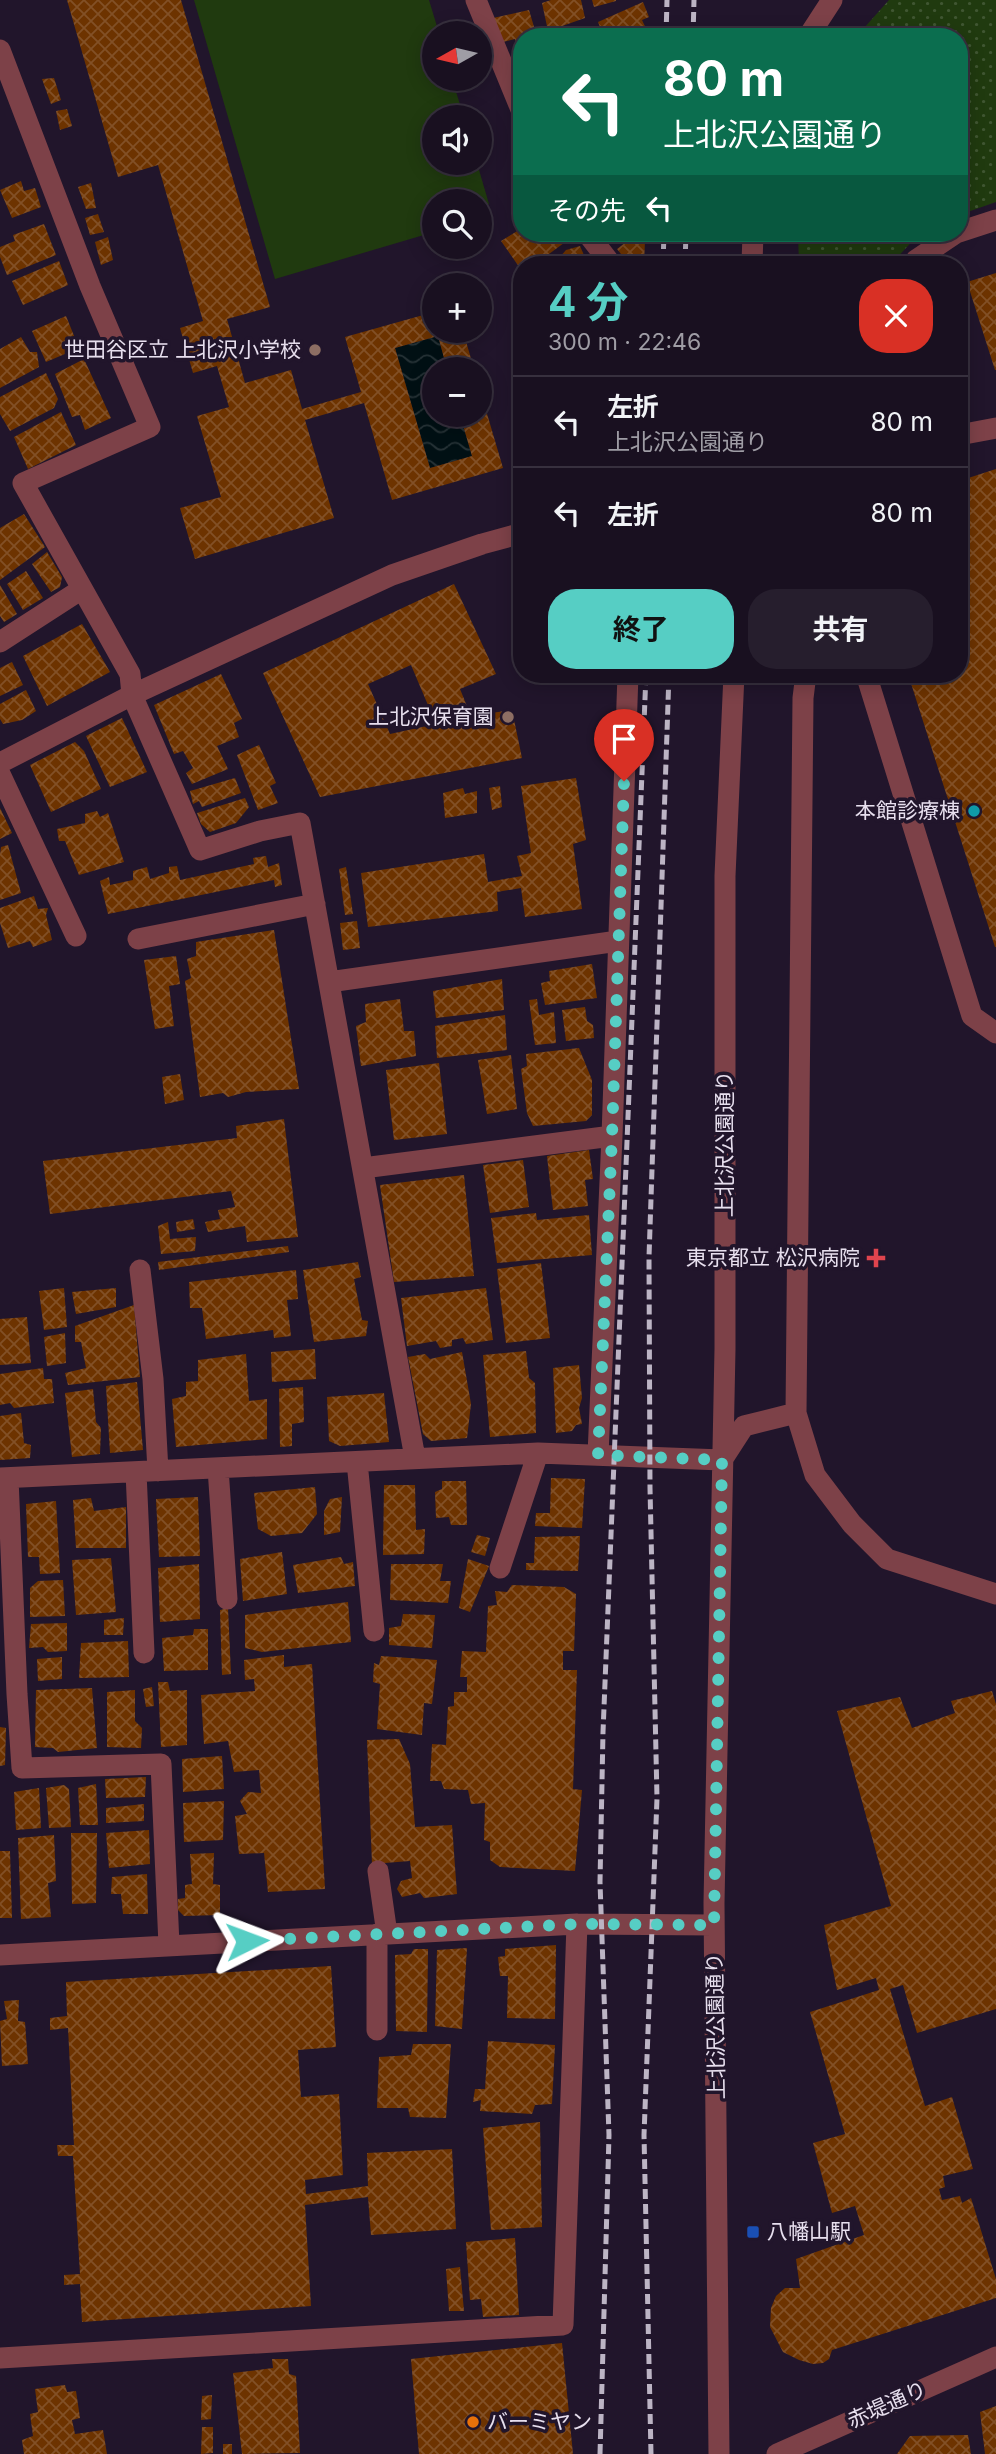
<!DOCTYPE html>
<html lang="ja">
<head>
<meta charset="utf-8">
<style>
	:root { --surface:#191020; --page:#261e2d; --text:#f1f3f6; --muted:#9f9da5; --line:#37303e; --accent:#56cec4 }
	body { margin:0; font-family:Inter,"Noto Sans JP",sans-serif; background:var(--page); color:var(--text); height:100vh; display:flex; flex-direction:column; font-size:26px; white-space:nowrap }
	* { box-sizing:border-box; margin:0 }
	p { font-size:23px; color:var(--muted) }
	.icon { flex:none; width:38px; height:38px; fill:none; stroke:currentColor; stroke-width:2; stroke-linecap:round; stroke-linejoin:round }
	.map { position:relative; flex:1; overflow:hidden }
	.panel { position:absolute; left:513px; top:256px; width:455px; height:427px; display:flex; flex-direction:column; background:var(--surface); border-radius:28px; box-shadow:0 4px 18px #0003,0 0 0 2px var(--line) }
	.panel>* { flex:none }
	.banner { position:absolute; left:513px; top:28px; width:455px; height:214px; border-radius:28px; box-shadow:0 4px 18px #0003,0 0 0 2px var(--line); background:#0b6e4f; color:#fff; overflow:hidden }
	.needle { width:46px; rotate:262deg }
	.controls { position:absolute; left:422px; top:21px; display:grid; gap:14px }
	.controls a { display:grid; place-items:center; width:70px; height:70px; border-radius:50%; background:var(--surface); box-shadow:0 4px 18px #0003,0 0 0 2px var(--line); font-size:35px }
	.pin { position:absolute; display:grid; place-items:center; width:60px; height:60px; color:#fff; margin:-72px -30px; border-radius:50% 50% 50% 0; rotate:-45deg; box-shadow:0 0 7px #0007 }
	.pin .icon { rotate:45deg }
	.me { position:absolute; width:77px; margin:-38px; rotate:87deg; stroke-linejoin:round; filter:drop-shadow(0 0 5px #0008) }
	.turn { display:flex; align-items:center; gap:24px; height:147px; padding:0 35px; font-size:32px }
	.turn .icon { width:91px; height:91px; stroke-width:2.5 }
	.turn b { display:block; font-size:49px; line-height:60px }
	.then { display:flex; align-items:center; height:66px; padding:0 35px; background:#0003; gap:14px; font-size:26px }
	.round { display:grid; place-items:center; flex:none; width:74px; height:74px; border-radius:28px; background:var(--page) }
	.head { display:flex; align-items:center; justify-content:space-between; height:119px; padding:0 35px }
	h1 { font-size:42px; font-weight:700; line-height:52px; color:var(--accent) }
	.action { display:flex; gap:14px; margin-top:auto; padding:14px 35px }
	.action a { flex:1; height:80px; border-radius:28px; background:var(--accent); color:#111; font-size:28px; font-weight:700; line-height:80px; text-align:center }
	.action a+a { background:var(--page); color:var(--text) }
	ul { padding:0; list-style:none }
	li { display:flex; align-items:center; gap:21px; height:91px; padding:0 35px; border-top:2px solid var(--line) }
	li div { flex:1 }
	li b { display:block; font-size:26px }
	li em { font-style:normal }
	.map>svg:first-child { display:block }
	.grass { fill:url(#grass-dots) }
	.garden { fill:#203a0f }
	.water { fill:url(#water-waves) }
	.building { fill:url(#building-cross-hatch); fill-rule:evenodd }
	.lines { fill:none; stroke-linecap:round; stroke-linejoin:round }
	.minor { stroke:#7d4148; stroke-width:21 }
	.rail { stroke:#bcb4c4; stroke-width:5; stroke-dasharray:10 5; stroke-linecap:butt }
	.route { stroke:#56cec4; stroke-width:12; stroke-dasharray:0 21.6 }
	.education-dot { fill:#8d6e63; stroke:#21152b; stroke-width:2.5 }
	.culture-dot { fill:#0f9aa8; stroke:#21152b; stroke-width:2.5 }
	.health-dot { fill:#e0444e; stroke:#21152b; stroke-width:2.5 }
	.transit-dot { fill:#1a4fb4; stroke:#21152b; stroke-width:2.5 }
	.food-dot { fill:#e8710a; stroke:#21152b; stroke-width:2.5 }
	.labels { text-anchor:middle; stroke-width:7; stroke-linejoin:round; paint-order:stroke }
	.poi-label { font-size:21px; fill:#e7dfee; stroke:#21152b; text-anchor:end }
	.street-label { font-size:21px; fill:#e7dfee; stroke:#21152b }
</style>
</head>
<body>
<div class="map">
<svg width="996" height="2454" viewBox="0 0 996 2454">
	<defs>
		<pattern id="grass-dots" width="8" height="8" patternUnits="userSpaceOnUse" patternTransform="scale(1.75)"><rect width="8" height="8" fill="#203a0f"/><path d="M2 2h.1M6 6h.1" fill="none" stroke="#405632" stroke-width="1.8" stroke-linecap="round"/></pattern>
		<pattern id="water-waves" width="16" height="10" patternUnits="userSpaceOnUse" patternTransform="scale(1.75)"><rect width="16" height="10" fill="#011014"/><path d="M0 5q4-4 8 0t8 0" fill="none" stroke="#263236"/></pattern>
		<pattern id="building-cross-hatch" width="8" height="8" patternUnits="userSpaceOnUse" patternTransform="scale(1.75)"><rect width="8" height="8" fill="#6d3300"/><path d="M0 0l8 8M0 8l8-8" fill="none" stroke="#825026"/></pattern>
	</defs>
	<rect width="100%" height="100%" fill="#21152b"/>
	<path class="grass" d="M889 0H996V202L959 215V37H856Z
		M798 233H920L891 264H799Z"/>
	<path class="garden" d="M194 0H429L439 33H434V79H452L464 117H434V163H477L489 204 480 211V201H434V232L275 279Z"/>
	<path class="water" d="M438 336 447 369H434V415H460L472 456 430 468 395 348Z"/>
	<path class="building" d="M67 0H181L270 307 227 319 245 383 291 370 302 409 361 392 345 337 434 312V331H463L474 369H447L438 336 395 348 430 468 472 456 460 415H480V390L503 468 392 500 364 403 305 420 334 518 195 559 180 508 221 497 197 416 229 407 217 366 193 373 180 328 203 321 158 165 118 177Z
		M551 0H581L585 18 548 31 542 3Z
		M592 0H616V1L594 7Z
		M643 2 649 17 642 20 649 35 604 37 598 22Z
		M529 10 537 37H522V44L517 45 515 39 503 42 493 18Z
		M54 78 61 100 51 104 42 79Z
		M67 109 72 126 60 130 56 111Z
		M21 181 24 191 35 188 41 207 12 218 0 190Z
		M91 183 96 208 86 209 78 187Z
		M98 214 104 232 90 235 85 218Z
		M44 224 56 255 7 275 0 257V247L15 241 13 235Z
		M522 228V233H557L564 243 538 262 540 264H522V271L501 241Z
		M638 233H640L645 241 644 264H629L617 249Z
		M108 237 113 260 101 265 95 242Z
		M580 246 587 262 581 264H554L566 250Z
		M59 261 68 285 23 305 12 281Z
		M996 273V370H995L967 282Z
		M66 316 79 348 46 362 32 331Z
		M21 337 30 352H37L39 367 0 388V349Z
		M84 359 111 418 85 430 80 415 72 417 55 374Z
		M46 373 58 399 54 408 10 431 0 414V397Z
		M61 412 76 445 28 469 14 437Z
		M996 469V947H995L908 674H959V481Z
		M24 514 45 547 0 580V528Z
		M47 552 62 577 60 587 51 592 32 564Z
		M26 571 43 598 23 610 7 584Z
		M454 584 496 674 460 689 471 716 512 710 522 758 320 797 263 673ZM411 665 436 724 390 734 368 684Z
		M0 585 17 614 4 622 0 616Z
		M82 624 110 672 47 706 23 656Z
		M12 662 23 685 0 696V668Z
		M221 674 242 719 234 723 239 737 217 746 228 769 192 784 186 773 193 768 183 751 174 754 154 705Z
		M26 690 36 711 22 720 3 724 0 719V704Z
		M122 718 147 772 110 787 86 736Z
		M75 742 84 751 101 789 51 812 30 765Z
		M259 745 276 783 270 786 278 803 258 810 237 755Z
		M235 778 241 793 202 807 199 801 193 804 190 791Z
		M576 778 586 840 573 844 582 909 525 917 521 888 497 892 498 911 368 927 361 873 484 854 488 882 522 876 517 856 531 853 521 786Z
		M500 786 502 807 492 810 489 788Z
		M463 788 465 794 477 791V813L445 818 443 793Z
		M245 798 249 807 236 823 210 832 201 824 197 813Z
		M0 808 12 833 0 839Z
		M97 811 100 817 108 813 124 862 79 875 65 841H59L57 829 85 823V814Z
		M8 845 21 893 0 900V854L1 847Z
		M266 856 268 867 279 863 282 885 275 887 274 880 108 914 100 881 109 877 110 885 133 880V871L147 867 150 879 169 873V867L177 866 180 880 254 864 253 858Z
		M346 867 353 914 345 915 339 869Z
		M34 896 38 909 48 908 46 915 52 940 33 947 30 941 8 948 0 923V908Z
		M357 921 360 948 343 950 340 923Z
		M274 930 299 1089 246 1092 228 1097 223 1093 200 1097 185 981 191 978 187 959 196 956V942Z
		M176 956 180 984 169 986 174 1026 155 1029 144 960Z
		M592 964 597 998 545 1005 541 983 550 981 549 971Z
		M502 979 504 1010 436 1018 433 991Z
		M400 999 404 1031H414L416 1056 361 1066 356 1026 366 1022 365 1004Z
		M537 999 539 1015 554 1012 556 1043 535 1045 529 1000Z
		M585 1007 587 1021 593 1025 594 1038 566 1041 562 1010Z
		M505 1015 507 1050 437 1058 435 1026Z
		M579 1048 592 1080V1115L586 1121 533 1126 527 1113 521 1069 527 1066 526 1054Z
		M511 1055 517 1109 487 1114 478 1060Z
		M439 1063 447 1134 394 1140 386 1070Z
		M180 1074 184 1100 165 1104 162 1077Z
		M284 1119 298 1237 247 1242 245 1226 208 1232 205 1222 220 1219 218 1210 235 1207 231 1191 50 1214 43 1161 237 1138 236 1126Z
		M589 1150 593 1179 585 1180 588 1206 553 1210 547 1156Z
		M523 1160 529 1207 490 1213 483 1165Z
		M464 1175 474 1276 394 1282 380 1185Z
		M536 1213 537 1220 589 1215 592 1255 497 1263 491 1218Z
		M193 1219 195 1229 177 1232 176 1222Z
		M168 1222 170 1239 196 1237 195 1251 161 1254 158 1226Z
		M288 1246 289 1252 159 1270 158 1262Z
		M358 1262 361 1277 354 1279 362 1320 368 1321 366 1336 314 1342 303 1270Z
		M541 1263 550 1338 506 1343 497 1269Z
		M296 1270 298 1299 287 1300 291 1336 274 1338 273 1330 206 1339 202 1308H190L189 1282Z
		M64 1288 67 1327 44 1330 39 1291Z
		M116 1288V1307L76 1314 72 1292Z
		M486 1288 493 1340 466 1344 463 1338 452 1340V1346L440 1348 436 1341 407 1346 401 1298Z
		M134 1305 140 1377 68 1385 65 1373 86 1368 81 1342H75V1326Z
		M27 1317 31 1363 0 1365V1319Z
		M65 1333 66 1363 47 1366 44 1337Z
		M315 1349 316 1379 272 1382 271 1352Z
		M526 1351 529 1378 535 1383 536 1433 490 1437 483 1355Z
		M462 1352 471 1404 467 1438 431 1441 423 1434 408 1357 425 1354 430 1359Z
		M246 1354 249 1401 267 1399V1439L176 1447 172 1399 186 1396V1382L198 1381V1360Z
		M579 1365 582 1398 579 1408 582 1424 576 1425 572 1431 556 1433 553 1368Z
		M43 1368 44 1379H52L54 1403 14 1408 10 1403 0 1405V1374Z
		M137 1382 143 1450 110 1453 106 1386Z
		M303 1387 304 1422 292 1424V1446L280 1447 279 1389Z
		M93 1389 96 1422 101 1428 100 1454 72 1457 65 1393Z
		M384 1393 389 1442 340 1446 329 1441 327 1397Z
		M21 1413 24 1443 31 1445 30 1458 0 1460V1416Z
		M551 1478 585 1479 582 1528 535 1526 536 1513H550Z
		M442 1481H466L467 1525H451L449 1517 436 1518 435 1492 442 1489Z
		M384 1485H415L416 1530 425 1529 424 1554 383 1555Z
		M315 1487 317 1514 302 1533 271 1536 258 1529 254 1493Z
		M198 1497 200 1556 159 1557 156 1499Z
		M342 1497 340 1532 324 1535V1511L330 1499Z
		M91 1498 94 1511 126 1507V1548H76L73 1500Z
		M56 1501 60 1573 40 1574 39 1557H28L26 1504Z
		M477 1535 490 1538 485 1556 471 1552Z
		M580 1536 578 1571 526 1570V1563H534L535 1537Z
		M282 1552 287 1594 243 1601 240 1559Z
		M341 1557 344 1564 353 1562 355 1586 298 1593 293 1565Z
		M111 1558 116 1612 76 1615 72 1560Z
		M468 1559 489 1566 470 1612 459 1608Z
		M199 1564 200 1619 160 1622 158 1568Z
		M391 1564H443L440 1581H451L448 1603 390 1600Z
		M63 1580 65 1616 30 1617V1588L38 1581Z
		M512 1585 564 1587 576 1594 574 1651H563V1670H577L573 1789 582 1790 575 1871 500 1867 490 1860V1842L484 1840 485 1803 471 1804 468 1790 444 1789 441 1781H430L432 1744 446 1745 448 1707 454 1706V1692H467V1677H460L462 1651 486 1652 488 1606 497 1605 495 1591 507 1592Z
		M348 1602 351 1642 262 1652 245 1648V1615Z
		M228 1608 231 1674 222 1675 220 1610Z
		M403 1614 435 1615 432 1648 389 1645V1628L401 1626Z
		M124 1618 123 1635H104V1620Z
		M67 1623V1651L48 1652 43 1647 29 1648 31 1624Z
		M194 1629H208V1670L164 1671 162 1638 193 1635Z
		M128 1641 129 1677 79 1678 81 1643Z
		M284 1655V1667L312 1664 325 1889 268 1892 264 1853 239 1854 235 1816 247 1814 240 1801 248 1792 261 1793 259 1770 234 1772 228 1741 204 1744 201 1695 255 1691 254 1679 245 1680 244 1660Z
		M381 1656 437 1660 432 1704 424 1703 422 1735 377 1729 380 1684 373 1682 374 1663 379 1665Z
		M62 1657V1679L38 1681 37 1659Z
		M158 1682H168L170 1691 187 1690V1745L161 1747Z
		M152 1687 154 1706 146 1707 143 1689Z
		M92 1688 97 1748 58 1752 53 1748 35 1747 36 1690Z
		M135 1690V1721L142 1728 141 1748 107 1747V1692Z
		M992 1691 996 1704V2009L917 2033 903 1985 890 1989 925 2106 952 2097 973 2169 943 2176 945 2187 939 2189 942 2200 960 2196 962 2203 971 2198 996 2279V2298L832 2350 829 2359 823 2363 813 2364 799 2360 783 2352 770 2327 771 2308 776 2296 785 2288H800L796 2259 864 2235 855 2206 832 2213 813 2143 845 2134 810 2012 879 1990 876 1978 837 1990 824 1925 891 1906 837 1711 900 1697 912 1728 955 1713 951 1701Z
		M0 1727 6 1728 5 1765 0 1766Z
		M399 1739 410 1764 415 1827 452 1825 457 1894 424 1898 420 1893 402 1897 397 1889 401 1881 412 1878 410 1861 372 1864 367 1740Z
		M222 1756 224 1789 183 1792 182 1759Z
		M146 1777 145 1797 106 1798 105 1779Z
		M96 1784 98 1825H80L78 1788Z
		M64 1785 69 1789 71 1827 49 1828 46 1788Z
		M39 1788 41 1828 16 1830 14 1792Z
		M224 1801 223 1840 184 1842 183 1803Z
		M144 1804V1821L106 1823V1808Z
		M149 1830 150 1864 109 1868 106 1833Z
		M71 1833H97L96 1903 72 1904Z
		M54 1835 56 1881 48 1883 51 1917 21 1919 18 1838Z
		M0 1851H10L12 1918H0Z
		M214 1853 213 1884 220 1885V1915L184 1916 178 1910V1899L185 1898V1885L192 1884 190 1854Z
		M147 1874 148 1914H123L121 1894H111L112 1877Z
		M556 1945 555 2019 507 2018 508 1976H500L498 1957 505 1956V1949Z
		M467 1948 462 2029 435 2026 437 1950Z
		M414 1949H428L427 2032 396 2031 395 1955 411 1954Z
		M331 1966 336 2047 298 2050 301 2097 339 2094 343 2175 305 2180 306 2194 368 2186 367 2153 452 2149 456 2229 371 2235 368 2197 305 2205 311 2306 82 2322 80 2284 64 2285V2275L80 2274 73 2156H58L57 2145H74L68 2028 50 2030V2018L67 2016 66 1982Z
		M19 2000 18 2021 25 2022 28 2064 2 2066 0 2021 7 2019 4 2001Z
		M488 2041 555 2045 552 2104 535 2105 532 2114 480 2111 481 2100 473 2102 475 2089H485Z
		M413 2044H451L446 2118 410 2117 408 2108H377L379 2057 411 2055Z
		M540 2122 542 2227 491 2230 483 2128Z
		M515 2238 519 2315 483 2317 481 2299 470 2300 466 2242Z
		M460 2267 464 2311H449L446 2269Z
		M562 2343 573 2454H419L411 2359Z
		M272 2359H288L289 2374 296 2376 300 2453 242 2454 233 2373 273 2368Z
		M65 2385 67 2392 76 2391 80 2418 72 2420 75 2434 103 2430 107 2454H24L22 2440 33 2436 30 2414 38 2412 35 2389Z
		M212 2395 211 2419 201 2420 202 2396Z
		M996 2406V2454H985L980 2412Z
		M202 2427H213V2453L201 2454Z
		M968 2435 971 2454H897L910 2436Z
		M223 2444H232V2454H223Z"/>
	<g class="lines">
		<path class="minor" d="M476 0 522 112
			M808 37 832 0
			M0 50 90 286 150 427 23 483 130 674 132 695 200 850 260 831 300 823 415 1458
			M959 232 996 220
			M587 233 611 264
			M752 264 753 233
			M913 264 916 260 956 233
			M959 435 996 428
			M0 642 82 589
			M806 674 803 698 796 1413 815 1475 852 1524 887 1559 996 1594
			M866 674 972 1016 996 1033
			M0 763 132 695 392 575 482 544 522 533
			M0 774 76 936
			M138 939 315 904
			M329 982 618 941
			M363 1168 612 1136
			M140 1270 153 1379 158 1471
			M598 1455 612 1136 628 674
			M357 1462 374 1631
			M218 1468 227 1599
			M136 1472 144 1653
			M0 1478 538 1453 722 1460 744 1426 796 1413
			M8 1478 17 1694 22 1768 161 1764 169 1945
			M500 1568 538 1453
			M378 1871 387 1934
			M377 1934V2030
			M0 1955 577 1924 714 1925
			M0 2358 563 2325 577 1924
			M719 2454 714 1903 725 1349V876L734 674
			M777 2454 996 2357"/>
		<path class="rail" d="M666 37 667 0
			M693 37 694 0
			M663 264 664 233
			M685 264 686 233
			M600 2454 609 2135 600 1882 603 1732 646 674
			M651 2454 644 2135 657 1798 650 1488 649 1257 669 674"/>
	</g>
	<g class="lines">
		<path class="route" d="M247 1941 578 1924 714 1925 722 1460 598 1455 612 1136 624 781"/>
	</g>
	<g class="education-dot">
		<circle cx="315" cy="350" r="7"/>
		<circle cx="508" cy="717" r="7"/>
	</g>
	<circle class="culture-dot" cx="974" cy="811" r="7"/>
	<path class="health-dot" d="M872.5 1247.5h7v7h7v7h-7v7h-7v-7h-7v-7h7z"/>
	<rect class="transit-dot" x="746" y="2225" width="14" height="14" rx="3.5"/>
	<circle class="food-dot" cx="473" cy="2422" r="7"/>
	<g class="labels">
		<g class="poi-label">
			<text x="301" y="357">世田谷区立 上北沢小学校</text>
			<text x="494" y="724">上北沢保育園</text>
			<text x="960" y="818">本館診療棟</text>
			<text x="860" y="1265">東京都立 松沢病院</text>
			<text x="767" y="2239" text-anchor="start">八幡山駅</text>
			<text x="487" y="2429" text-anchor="start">バーミヤン</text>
		</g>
		<g class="street-label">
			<text transform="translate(725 1144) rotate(-90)" y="7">上北沢公園通り</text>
			<text transform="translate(716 2026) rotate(-91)" y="7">上北沢公園通り</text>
			<text transform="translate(887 2405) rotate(-24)" y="7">赤堤通り</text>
		</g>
	</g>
</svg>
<div class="controls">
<a><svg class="needle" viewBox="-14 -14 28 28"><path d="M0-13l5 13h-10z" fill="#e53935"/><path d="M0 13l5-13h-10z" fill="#9f9da5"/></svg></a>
<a><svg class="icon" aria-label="sound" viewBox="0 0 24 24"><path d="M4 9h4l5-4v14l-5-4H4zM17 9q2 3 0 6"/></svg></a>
<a><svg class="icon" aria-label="search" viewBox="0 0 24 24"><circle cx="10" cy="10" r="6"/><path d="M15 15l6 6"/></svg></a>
<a>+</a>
<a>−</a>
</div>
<div class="pin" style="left:624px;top:781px;background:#d93025"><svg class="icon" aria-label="arrive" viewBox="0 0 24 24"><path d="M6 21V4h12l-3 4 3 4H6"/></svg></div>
<svg class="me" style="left:247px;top:1941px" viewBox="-20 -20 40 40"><path d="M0-17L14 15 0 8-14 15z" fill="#56cec4" stroke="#fff" stroke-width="4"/></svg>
<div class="banner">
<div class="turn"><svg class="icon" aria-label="left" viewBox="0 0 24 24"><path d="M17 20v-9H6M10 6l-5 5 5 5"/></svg><div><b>80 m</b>上北沢公園通り</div></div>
<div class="then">その先<svg class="icon" aria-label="left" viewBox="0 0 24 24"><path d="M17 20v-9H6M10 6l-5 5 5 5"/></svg></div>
</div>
<section class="panel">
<div class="head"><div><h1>4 分</h1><p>300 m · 22:46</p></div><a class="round" style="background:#d93025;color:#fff"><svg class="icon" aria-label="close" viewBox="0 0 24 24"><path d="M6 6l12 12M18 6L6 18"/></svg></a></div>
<ul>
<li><svg class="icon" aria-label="left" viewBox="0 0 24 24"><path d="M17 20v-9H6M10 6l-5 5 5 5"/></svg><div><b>左折</b><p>上北沢公園通り</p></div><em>80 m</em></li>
<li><svg class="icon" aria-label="left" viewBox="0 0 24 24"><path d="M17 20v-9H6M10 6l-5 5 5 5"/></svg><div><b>左折</b></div><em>80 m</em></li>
</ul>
<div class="action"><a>終了</a><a>共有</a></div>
</section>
</div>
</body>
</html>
